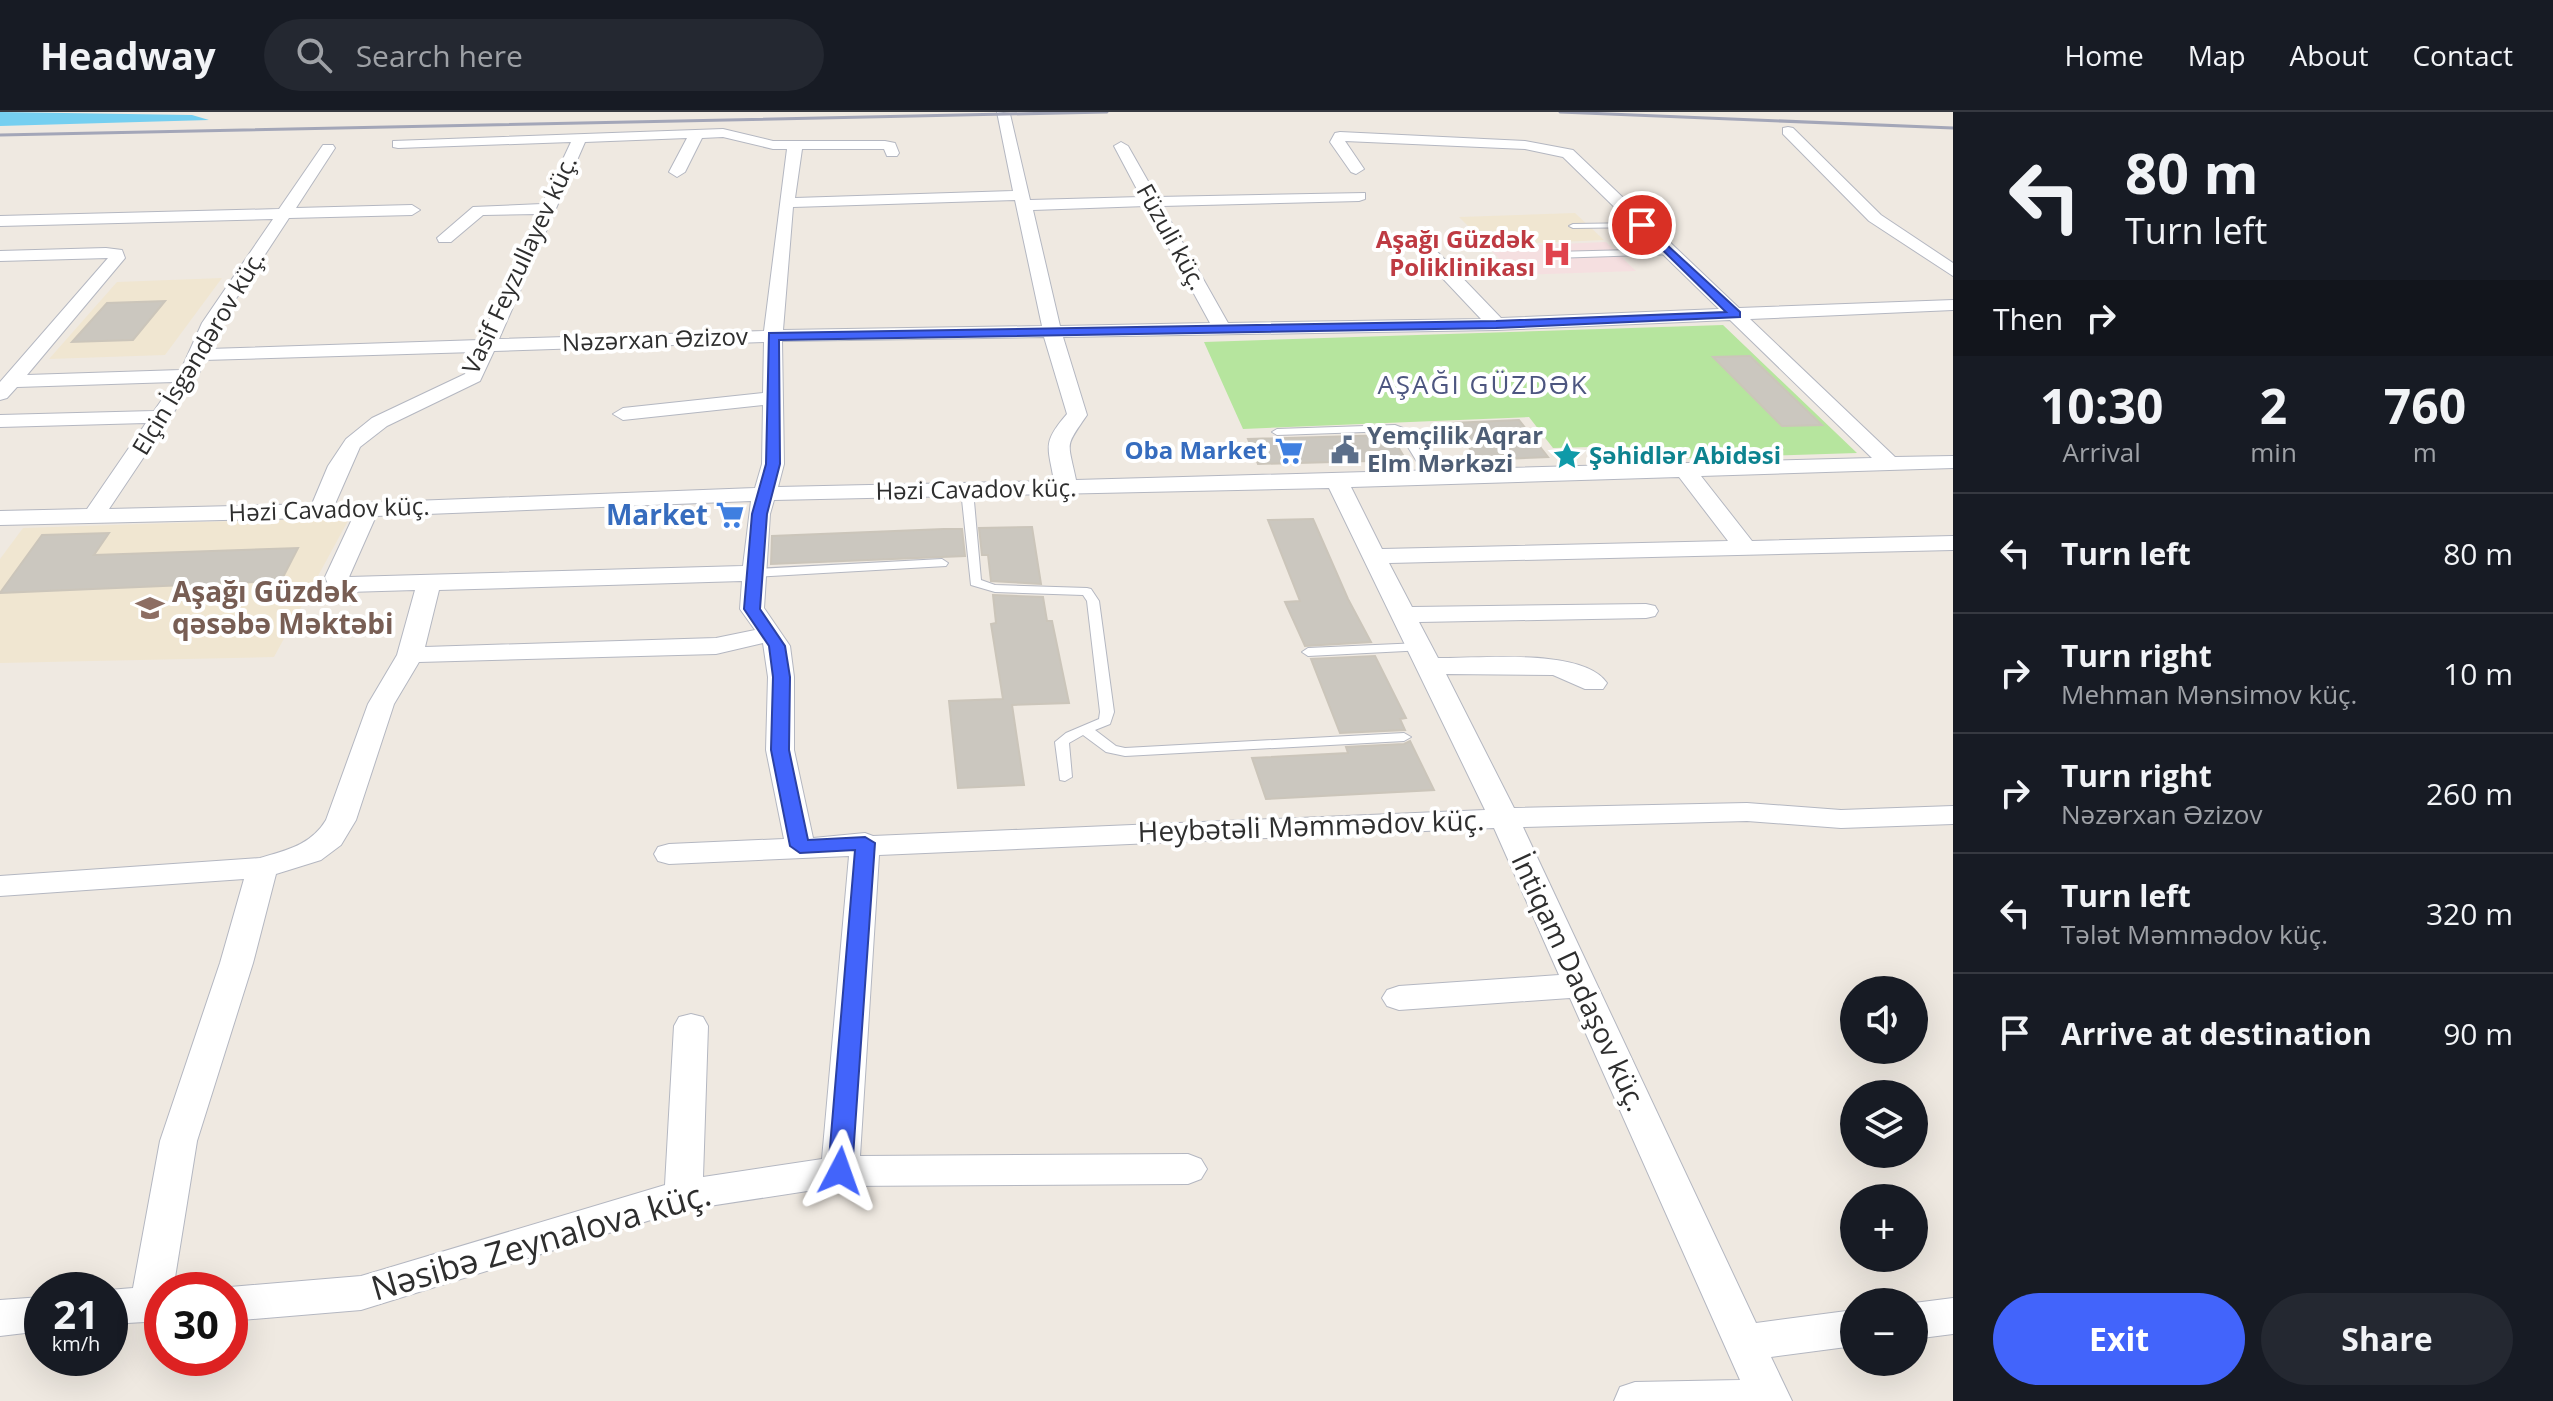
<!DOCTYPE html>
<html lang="en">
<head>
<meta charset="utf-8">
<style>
	:root { --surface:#171b24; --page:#242831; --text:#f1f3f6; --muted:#9ea1a6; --line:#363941; --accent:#4264fb }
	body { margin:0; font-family:"Open Sans",sans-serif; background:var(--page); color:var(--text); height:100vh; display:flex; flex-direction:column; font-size:30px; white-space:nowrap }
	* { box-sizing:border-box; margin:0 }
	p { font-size:26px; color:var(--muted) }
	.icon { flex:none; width:44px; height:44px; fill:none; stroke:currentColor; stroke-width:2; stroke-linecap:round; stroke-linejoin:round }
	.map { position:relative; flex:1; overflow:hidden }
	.drawer { display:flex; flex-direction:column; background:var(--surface); width:600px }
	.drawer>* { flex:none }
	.guide { background:#171b24; color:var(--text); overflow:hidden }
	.controls { position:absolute; left:1840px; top:864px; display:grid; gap:16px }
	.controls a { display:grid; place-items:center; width:88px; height:88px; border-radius:50%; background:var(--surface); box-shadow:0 8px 32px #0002; font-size:40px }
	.speed { position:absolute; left:24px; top:1160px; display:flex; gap:16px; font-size:40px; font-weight:700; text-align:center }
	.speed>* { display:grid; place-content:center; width:104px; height:104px; border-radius:50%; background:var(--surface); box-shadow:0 8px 32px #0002; line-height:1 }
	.speed small { font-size:20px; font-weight:400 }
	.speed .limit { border:12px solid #d22; background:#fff; color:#111 }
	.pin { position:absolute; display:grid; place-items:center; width:68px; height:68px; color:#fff; margin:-34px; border:4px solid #fff; border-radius:50%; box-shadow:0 2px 8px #0007 }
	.me { position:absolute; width:88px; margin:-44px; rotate:4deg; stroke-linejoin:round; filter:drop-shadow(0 0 6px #0008) }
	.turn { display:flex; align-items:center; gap:28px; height:168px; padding:0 40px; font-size:36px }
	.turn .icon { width:104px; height:104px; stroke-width:2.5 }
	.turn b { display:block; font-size:56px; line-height:68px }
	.then { display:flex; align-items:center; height:76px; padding:0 40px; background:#0003; gap:16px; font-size:30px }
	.eta { display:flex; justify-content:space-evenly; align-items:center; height:136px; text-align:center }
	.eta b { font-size:48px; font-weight:700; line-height:56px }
	.cta { display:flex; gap:16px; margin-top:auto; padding:16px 40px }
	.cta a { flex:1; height:92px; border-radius:48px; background:var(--accent); color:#fff; font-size:32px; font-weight:700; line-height:92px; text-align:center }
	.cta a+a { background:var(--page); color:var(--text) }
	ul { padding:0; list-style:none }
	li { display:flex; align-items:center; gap:24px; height:120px; padding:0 40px; border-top:2px solid var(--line) }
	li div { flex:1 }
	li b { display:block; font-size:30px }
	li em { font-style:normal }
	header { display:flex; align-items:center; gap:48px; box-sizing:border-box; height:112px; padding:0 40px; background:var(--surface); border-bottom:2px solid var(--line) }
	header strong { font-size:38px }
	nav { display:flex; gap:44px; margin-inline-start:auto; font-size:28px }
	.search { width:560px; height:72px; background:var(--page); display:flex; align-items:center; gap:20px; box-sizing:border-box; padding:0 28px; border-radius:44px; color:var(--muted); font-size:30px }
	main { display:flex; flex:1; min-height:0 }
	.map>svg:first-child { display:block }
	.education { fill:#f0e6d1 }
	.medical { fill:#f5dfe0 }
	.green { fill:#b6e59e }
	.water { fill:#75cff0 }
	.building { fill:#cbc7bf; stroke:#cbc5ba; stroke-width:2 }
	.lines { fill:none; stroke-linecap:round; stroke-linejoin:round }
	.service-casing { stroke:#b4b7c1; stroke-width:2 }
	.minor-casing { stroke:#b4b7c1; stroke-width:2 }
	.service { fill:#fff; fill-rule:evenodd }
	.minor { fill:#fff; fill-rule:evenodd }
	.rail { stroke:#a3a6b8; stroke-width:3 }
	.route { fill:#4264fb; stroke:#2b41a3; stroke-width:2 }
	.labels { text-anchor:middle; stroke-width:8; stroke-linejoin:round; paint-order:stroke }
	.far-street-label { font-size:24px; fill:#2e2e2e; stroke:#fff }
	.far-health-label { font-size:24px; font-weight:bold; fill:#be3a42; stroke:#fff; text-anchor:end }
	.far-service-label { font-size:24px; font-weight:bold; fill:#4e5e75; stroke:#fff; text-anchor:start }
	.far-shop-label { font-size:24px; font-weight:bold; fill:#366cbe; stroke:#fff; text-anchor:end }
	.far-culture-label { font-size:24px; font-weight:bold; fill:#0d838f; stroke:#fff; text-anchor:start }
	.far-quarter-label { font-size:26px; letter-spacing:2px; fill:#4d5680; stroke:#fff }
	.shop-label { font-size:28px; font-weight:bold; fill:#366cbe; stroke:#fff; text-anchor:end }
	.education-label { font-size:28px; font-weight:bold; fill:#785e54; stroke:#fff; text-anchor:start }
	.street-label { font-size:28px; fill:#2e2e2e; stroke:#fff }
	.near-street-label { font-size:34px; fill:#2e2e2e; stroke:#fff }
</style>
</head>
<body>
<header>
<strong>Headway</strong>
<div class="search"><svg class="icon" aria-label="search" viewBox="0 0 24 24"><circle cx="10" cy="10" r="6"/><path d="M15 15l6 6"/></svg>Search here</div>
<nav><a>Home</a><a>Map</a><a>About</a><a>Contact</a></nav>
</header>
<main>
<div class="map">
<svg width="1953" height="1289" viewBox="0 0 1953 1289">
	<rect width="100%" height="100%" fill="#efe9e1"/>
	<path class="education" d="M1575 101 1604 128 1487 133 1459 105Z
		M222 166 165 243 49 247 117 170Z
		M350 405 274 545 0 551V447L23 416Z"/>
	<path class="medical" d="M1606 130 1636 159 1514 163 1488 135Z"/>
	<path class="green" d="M1723 213 1857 341 1601 349 1591 335 1553 336 1529 305 1243 317 1204 230Z"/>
	<path class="water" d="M0 0 192 3 209 8 0 14Z"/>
	<path class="building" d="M165 189 133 228 72 230 107 191Z
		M1750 244 1822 313 1782 314 1713 245Z
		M1519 308 1548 345 1478 348 1452 311Z
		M1391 323 1406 348 1258 352 1248 327Z
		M1313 407 1348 487 1371 530 1305 534 1285 490 1300 489 1268 408Z
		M1032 415 1041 472 991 469 988 443H982L979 416Z
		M944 417H962L965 444 771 452 772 424Z
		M109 421 94 443 298 436 281 469 0 481 42 423Z
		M993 483 1043 485 1047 509H1052L1069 591 1012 593 1024 673 958 676 949 589 1003 587 991 512 996 511Z
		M1375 544 1406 606 1400 607 1405 618 1340 621 1311 547Z
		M1410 629 1434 678 1266 687 1252 646 1348 641 1346 635 1404 632Z"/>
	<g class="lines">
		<defs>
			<path id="service" d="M1642 111 1646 113 1645 115 1573 116 1569 114 1573 112Z
				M1672 137 1676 140 1675 142 1553 146 1549 143 1553 140Z
				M1395 313 1408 318 1437 366 1436 368H1428L1400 322 1393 319 1277 323 1272 320 1277 317Z
				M967 375 973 378 981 468 995 473 1087 476 1091 477 1099 489 1114 600 1110 612 1095 618 1116 634 1125 636 1404 621 1411 625 1404 629 1125 644 1106 640 1083 623 1069 631 1072 665 1065 669 1060 668 1055 630 1066 621 1099 607 1100 600 1087 489 1083 483 995 480 971 473 961 378Z
				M942 447 948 451 946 454 755 465 749 461 755 457Z
				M1420 531 1426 535 1425 538 1308 544 1302 540 1308 536Z"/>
			<path id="minor" d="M997 0 1010 2 1030 88 1141 85 1114 34 1121 30 1128 34 1157 85 1365 81V87L1359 89 1162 94 1228 211 1481 207 1414 136 1412 132 1420 127 1426 128 1501 206 1719 197 1563 45 1525 37 1345 29 1364 57 1356 62 1351 60 1330 30 1335 21 1340 20 1525 29 1573 38 1739 196 1953 188V198L1750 207 1895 345 1953 344V356L1701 364 1752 429 1953 424V438L1389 451 1412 495 1646 492 1655 494 1658 499 1655 504 1646 506 1419 510 1438 546C1478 547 1583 535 1607 571L1603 577H1585L1553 563 1446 562 1514 696 1747 691 1841 698 1953 694V712L1841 716 1747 709 1523 715 1756 1211 1854 1198V1234L1771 1245 1792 1289H1614L1620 1275 1635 1270 1740 1268 1570 886 1399 898 1387 894 1382 886 1387 878 1399 874 1559 863 1494 716 879 743 860 1044 1188 1042 1201 1047 1207 1057 1201 1067 1188 1072 840 1074 683 1098 361 1198 230 1209V1178H221L230 1175 361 1164 665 1073 674 914 679 905 691 902 703 905 708 914 703 1065 822 1047 849 744 669 752 658 749 654 742 658 735 669 732 784 727 766 638 768 565 763 531 716 542 419 550 394 592 356 708 341 733 321 748 276 762 253 851 197 1029 173 1178H162V1209L110 1212 109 1178 133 1176 160 1029 220 851 244 767 0 784V764L260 746C287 738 311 733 326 708L368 592 397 543 415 478 348 480 329 474 325 465 353 405 0 413V399L87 397 146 311 0 315V303L154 299 174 270 17 275 7 286 0 288V270L108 146 0 149V139L106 136 122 138 125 146 27 263 181 258 202 211 273 107 0 114V104L279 97 323 33H333L335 36 296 96 412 93 420 98 412 103 289 106 220 211 209 237 480 228 538 102 483 103 451 130H439L437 126 473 95 542 92 571 30 398 36 393 35V29L723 17 773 29H885L895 31 899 41 897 44H887L884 37H802L795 86 1013 79ZM723 25 773 37H787L764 219 499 227 585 30 687 26 669 60 677 65 685 60 702 26ZM1015 88 1042 214 783 218 793 95ZM1146 94 1210 211 1060 214 1033 98ZM1730 208 1872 346 1076 368C1068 329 1064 336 1087 303L1063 225 1496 218ZM1044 225 1067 302C1042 331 1048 334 1054 369L778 375 784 352 782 229ZM764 230 763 281 623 296 613 302 623 308 763 293 762 352 755 376 335 392 360 335 387 314 480 269 494 239ZM475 240 465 262 372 306 346 327 328 354 312 392 109 397 198 264 204 248ZM1679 365 1728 429 1382 437 1351 375ZM1329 376 1485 698 873 724 865 721 813 726 794 638V565L790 534 764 496 770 402 774 388ZM751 389 743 454 349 465 376 404ZM742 469 740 497 755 518 716 526 425 535 439 478Z
				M1788 15 1793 16 1881 103 1953 151V164L1869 109 1783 22V16Z
				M42 1185V1219L0 1224V1188Z
				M1953 1186V1222L1914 1227V1191Z"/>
		</defs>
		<use href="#service" class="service-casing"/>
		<use href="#minor" class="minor-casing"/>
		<use href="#service" class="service"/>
		<use href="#minor" class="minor"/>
		<path class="rail" d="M1560 0 1953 16
			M0 23 1107 0"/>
	</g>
	<path class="route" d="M1642 110 1740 200V205L1496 216 779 228 780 352 767 402 760 497 785 534 790 565 789 638 808 728 865 725 875 731 852 1059 849 1066 840 1069 831 1066 828 1059 855 738 800 741 790 734 771 638 773 565 769 534 744 497 752 402 766 352 769 221 1496 209 1726 200 1639 115 1637 113Z"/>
	<defs>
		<symbol id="hospital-bare" viewBox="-9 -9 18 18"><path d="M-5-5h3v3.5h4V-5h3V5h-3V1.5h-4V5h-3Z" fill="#e0444e" stroke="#fff" stroke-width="2.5" paint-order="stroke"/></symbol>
		<symbol id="civic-bare" viewBox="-9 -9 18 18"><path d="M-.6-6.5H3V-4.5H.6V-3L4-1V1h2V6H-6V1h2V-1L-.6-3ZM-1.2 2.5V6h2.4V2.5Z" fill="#5c6f8a" stroke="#fff" stroke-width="2.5" paint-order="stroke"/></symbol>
		<symbol id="supermarket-bare" viewBox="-9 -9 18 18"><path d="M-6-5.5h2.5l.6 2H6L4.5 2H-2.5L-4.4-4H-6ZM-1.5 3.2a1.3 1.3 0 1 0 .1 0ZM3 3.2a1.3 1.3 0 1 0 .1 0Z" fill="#3f7fe0" stroke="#fff" stroke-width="2.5" paint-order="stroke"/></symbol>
		<symbol id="sight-bare" viewBox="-9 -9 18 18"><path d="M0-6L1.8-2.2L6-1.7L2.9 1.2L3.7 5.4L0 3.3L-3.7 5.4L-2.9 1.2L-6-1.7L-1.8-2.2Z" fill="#0f9aa8" stroke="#fff" stroke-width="2.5" paint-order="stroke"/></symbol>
		<symbol id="school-bare" viewBox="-9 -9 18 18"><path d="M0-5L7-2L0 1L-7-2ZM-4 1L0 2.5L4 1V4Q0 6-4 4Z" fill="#8d6e63" stroke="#fff" stroke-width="2.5" paint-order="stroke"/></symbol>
	</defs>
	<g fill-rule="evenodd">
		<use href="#hospital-bare" x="1537" y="122" width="40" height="40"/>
		<use href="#civic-bare" x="1325" y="318" width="40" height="40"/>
		<use href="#supermarket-bare" x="1269" y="319" width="40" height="40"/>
		<use href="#sight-bare" x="1547" y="324" width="40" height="40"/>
		<use href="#supermarket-bare" x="710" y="383" width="40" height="40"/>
		<use href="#school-bare" x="130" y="476" width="40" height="40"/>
	</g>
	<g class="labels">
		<g class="far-street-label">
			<text transform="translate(1171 125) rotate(61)" y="8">Füzuli küç.</text>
			<text transform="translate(520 153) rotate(-65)" y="8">Vasif Feyzullayev küç.</text>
			<text transform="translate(655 228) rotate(-2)" y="8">Nəzərxan Əzizov</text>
			<text transform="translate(199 241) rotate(-59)" y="8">Elçin İsgəndərov küç.</text>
			<text transform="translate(976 378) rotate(-1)" y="8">Həzi Cavadov küç.</text>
			<text transform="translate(329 398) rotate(-2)" y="8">Həzi Cavadov küç.</text>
		</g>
		<g class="far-health-label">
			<text x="1535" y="136">Aşağı Güzdək<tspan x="1535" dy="28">Poliklinikası</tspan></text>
		</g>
		<g class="far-service-label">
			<text x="1367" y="332">Yemçilik Aqrar<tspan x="1367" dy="28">Elm Mərkəzi</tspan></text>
		</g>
		<g class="far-shop-label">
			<text x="1267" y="347">Oba Market</text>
		</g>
		<g class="far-culture-label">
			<text x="1589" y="352">Şəhidlər Abidəsi</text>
		</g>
		<g class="far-quarter-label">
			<text x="1483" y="282">AŞAĞI GÜZDƏK</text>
		</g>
		<g class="shop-label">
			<text x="708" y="413">Market</text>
		</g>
		<g class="education-label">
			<text x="172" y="490">Aşağı Güzdək<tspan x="172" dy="32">qəsəbə Məktəbi</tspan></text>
		</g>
		<g class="street-label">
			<text transform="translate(1311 714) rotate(-2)" y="10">Heybətəli Məmmədov küç.</text>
			<text transform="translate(1579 870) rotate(65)" y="10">İntiqam Dadaşov küç.</text>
		</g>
		<g class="near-street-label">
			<text transform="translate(541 1129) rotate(-16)" y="12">Nəsibə Zeynalova küç.</text>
		</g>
	</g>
</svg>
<div class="controls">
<a><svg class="icon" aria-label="sound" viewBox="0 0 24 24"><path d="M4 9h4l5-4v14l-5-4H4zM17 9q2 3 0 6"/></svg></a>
<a><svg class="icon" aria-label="layers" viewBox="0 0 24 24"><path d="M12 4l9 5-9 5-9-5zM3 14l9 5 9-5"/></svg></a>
<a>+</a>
<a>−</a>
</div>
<div class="speed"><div>21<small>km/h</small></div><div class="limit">30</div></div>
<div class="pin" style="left:1642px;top:113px;background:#d93025"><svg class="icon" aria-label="arrive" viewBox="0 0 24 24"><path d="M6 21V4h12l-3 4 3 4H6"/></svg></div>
<svg class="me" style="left:840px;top:1059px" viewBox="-20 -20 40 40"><path d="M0-17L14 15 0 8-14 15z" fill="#4264fb" stroke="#fff" stroke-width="4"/></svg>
</div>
<section class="drawer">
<div class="guide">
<div class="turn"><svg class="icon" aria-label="left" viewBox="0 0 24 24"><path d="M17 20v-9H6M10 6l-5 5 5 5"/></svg><div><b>80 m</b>Turn left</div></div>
<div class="then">Then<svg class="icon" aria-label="right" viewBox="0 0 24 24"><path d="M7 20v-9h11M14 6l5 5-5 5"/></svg></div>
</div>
<div class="eta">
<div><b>10:30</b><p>Arrival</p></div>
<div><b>2</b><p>min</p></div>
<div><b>760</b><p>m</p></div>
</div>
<ul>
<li><svg class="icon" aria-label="left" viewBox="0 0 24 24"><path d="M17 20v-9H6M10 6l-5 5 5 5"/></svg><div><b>Turn left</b></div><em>80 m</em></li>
<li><svg class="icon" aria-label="right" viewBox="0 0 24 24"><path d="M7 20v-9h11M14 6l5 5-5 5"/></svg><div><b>Turn right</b><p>Mehman Mənsimov küç.</p></div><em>10 m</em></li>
<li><svg class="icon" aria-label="right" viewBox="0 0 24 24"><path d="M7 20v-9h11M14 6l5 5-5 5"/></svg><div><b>Turn right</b><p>Nəzərxan Əzizov</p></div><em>260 m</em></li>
<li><svg class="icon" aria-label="left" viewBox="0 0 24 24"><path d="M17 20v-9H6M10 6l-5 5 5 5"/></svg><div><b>Turn left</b><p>Tələt Məmmədov küç.</p></div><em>320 m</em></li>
<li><svg class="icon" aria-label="arrive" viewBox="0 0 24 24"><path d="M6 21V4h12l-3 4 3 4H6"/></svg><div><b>Arrive at destination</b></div><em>90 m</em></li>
</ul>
<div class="cta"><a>Exit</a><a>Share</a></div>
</section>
</main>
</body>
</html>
